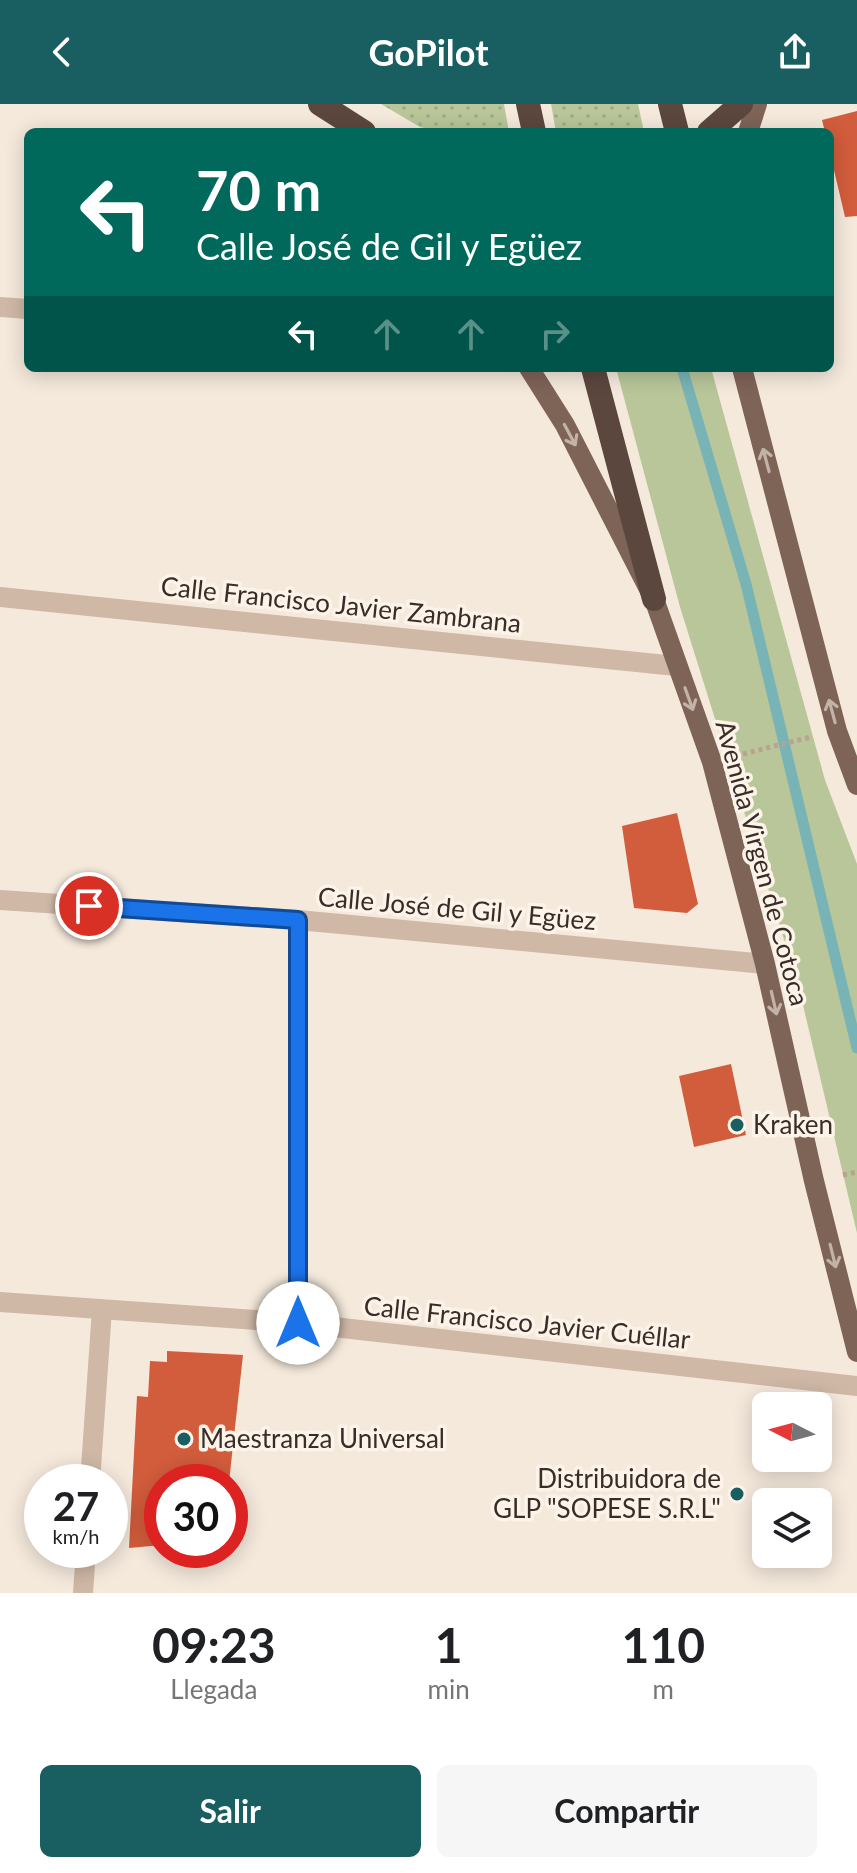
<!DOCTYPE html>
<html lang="es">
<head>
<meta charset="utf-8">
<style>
	:root { --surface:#fff; --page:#f6f6f6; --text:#202124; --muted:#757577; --accent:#195e60 }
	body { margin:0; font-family:Lato,sans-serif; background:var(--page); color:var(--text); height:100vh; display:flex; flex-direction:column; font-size:30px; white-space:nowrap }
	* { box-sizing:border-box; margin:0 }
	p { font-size:26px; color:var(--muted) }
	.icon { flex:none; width:44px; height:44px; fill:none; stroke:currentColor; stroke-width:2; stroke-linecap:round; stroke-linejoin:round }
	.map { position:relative; height:1489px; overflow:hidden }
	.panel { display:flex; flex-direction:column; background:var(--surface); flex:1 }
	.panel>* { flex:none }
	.guide { position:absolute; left:24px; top:24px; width:810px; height:244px; border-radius:12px; box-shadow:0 4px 20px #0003; background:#00695c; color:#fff; overflow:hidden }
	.needle { width:52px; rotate:276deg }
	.controls { position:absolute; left:752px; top:1288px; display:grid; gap:16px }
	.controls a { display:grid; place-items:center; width:80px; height:80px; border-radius:12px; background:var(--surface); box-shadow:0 4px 20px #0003; font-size:40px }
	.speed { position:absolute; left:24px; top:1360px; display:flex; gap:16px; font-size:40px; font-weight:700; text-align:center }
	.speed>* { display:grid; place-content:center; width:104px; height:104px; border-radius:50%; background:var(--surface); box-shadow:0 4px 20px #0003; line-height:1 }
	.speed small { font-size:20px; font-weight:400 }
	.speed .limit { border:12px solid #d22; background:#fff; color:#111 }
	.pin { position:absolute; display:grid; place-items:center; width:68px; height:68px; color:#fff; margin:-34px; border:4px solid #fff; border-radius:50%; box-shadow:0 2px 8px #0007 }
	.me { position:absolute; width:88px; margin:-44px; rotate:0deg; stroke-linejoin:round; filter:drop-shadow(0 0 6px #0008) }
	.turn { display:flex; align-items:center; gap:28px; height:168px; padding:0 40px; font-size:36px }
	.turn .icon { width:104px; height:104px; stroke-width:2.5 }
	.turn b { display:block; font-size:56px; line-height:68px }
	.lanes { display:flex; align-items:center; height:76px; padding:0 40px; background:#0003; justify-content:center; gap:40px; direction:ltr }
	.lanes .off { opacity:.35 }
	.eta { display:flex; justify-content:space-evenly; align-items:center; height:136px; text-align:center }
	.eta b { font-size:48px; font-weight:700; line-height:56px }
	.button { display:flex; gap:16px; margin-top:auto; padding:16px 40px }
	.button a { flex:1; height:92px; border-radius:12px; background:var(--accent); color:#fff; font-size:32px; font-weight:700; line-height:92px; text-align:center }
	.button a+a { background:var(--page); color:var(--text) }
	header { display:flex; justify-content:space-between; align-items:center; height:104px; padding:0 40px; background:var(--accent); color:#fff; font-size:36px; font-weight:700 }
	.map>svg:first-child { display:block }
	.grass { fill:#b8c69a }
	.park { fill:url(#park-dots) }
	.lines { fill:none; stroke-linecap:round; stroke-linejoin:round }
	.stream { stroke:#78b4b5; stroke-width:11 }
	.building { fill:#d25d3c }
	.path { stroke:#bba190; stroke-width:5; stroke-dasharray:4 4; stroke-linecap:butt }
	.street { stroke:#cfb8a6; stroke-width:20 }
	.primary { stroke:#7e6357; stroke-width:20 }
	.highway { stroke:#5c473e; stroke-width:24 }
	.oneway { stroke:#c3b2a7 }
	.route-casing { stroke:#114b97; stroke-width:20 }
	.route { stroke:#1a73e8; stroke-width:14 }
	.poi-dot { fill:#195e60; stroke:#fcf3e9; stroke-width:3 }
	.labels { text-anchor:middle; stroke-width:7; stroke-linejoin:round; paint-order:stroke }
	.street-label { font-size:26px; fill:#3a2d28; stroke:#fcf3e9 }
	.poi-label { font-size:26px; fill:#3a2d28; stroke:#fcf3e9; text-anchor:start }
</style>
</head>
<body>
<header><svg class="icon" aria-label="back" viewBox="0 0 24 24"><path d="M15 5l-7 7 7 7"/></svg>GoPilot<svg class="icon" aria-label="share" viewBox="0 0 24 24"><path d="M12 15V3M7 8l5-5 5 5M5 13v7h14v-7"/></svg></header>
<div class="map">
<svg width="857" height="1489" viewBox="0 0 857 1489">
	<defs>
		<pattern id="park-dots" width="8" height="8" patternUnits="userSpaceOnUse" patternTransform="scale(2)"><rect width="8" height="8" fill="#b8c69a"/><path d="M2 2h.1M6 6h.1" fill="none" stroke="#9faa85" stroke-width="1.8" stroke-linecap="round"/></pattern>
	</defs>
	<rect width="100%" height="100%" fill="#f5e9dc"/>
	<path class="grass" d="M616 264H711L825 676 857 760V1129L798 880 680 503Z"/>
	<path class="park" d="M381 0H504L509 28H441L420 23Z
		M551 0H638L644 28H556Z"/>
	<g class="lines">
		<path class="stream" d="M682 264 746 480 857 944"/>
	</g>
	<path class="building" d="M857 7V112L845 113 830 49V28H825L822 16Z
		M677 709 698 800 687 809 634 804 622 722Z
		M731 960 746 1031 694 1043 679 972Z
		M167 1247 243 1251 229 1378H162V1441L129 1444 137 1292 148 1293 150 1257 167 1258Z"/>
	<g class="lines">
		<path class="path" d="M743 650 811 633
			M843 1071 857 1068"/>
		<path class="street" d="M0 203 28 205
			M0 493 676 562
			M0 796 298 816 765 860
			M298 816V1219
			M0 1198 298 1219 857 1282
			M90 1378 102 1205
			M83 1489 86 1446"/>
		<path class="primary" d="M748 28 757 0
			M529 264 565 321 654 495 712 658 765 860 814 1077 857 1248
			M742 264 837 627 857 681"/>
		<path class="highway" d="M320 0 364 28
			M528 0 534 28
			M670 0 677 28
			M709 28 741 0
			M593 264 654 495"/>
	</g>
	<defs><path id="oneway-shaft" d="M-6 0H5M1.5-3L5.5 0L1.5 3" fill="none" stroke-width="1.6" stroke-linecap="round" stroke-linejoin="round" transform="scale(2)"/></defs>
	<g class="oneway">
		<use href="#oneway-shaft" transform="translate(570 331) rotate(62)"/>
		<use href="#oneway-shaft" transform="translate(766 356) rotate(-105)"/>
		<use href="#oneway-shaft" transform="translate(689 595) rotate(70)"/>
		<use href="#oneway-shaft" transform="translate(832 607) rotate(-105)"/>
		<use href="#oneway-shaft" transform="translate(774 899) rotate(77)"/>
		<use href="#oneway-shaft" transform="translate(833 1152) rotate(76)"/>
	</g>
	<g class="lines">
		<defs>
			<path id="route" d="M89 802 298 816V1219"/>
		</defs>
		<use href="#route" class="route-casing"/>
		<use href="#route" class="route"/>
	</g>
	<g class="poi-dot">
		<circle cx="737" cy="1021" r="8"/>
		<circle cx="184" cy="1335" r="8"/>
		<circle cx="737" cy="1390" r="8"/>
	</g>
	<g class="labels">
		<g class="street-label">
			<text transform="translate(341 501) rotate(6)" y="9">Calle Francisco Javier Zambrana</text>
			<text transform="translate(762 759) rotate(75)" y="9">Avenida Virgen de Cotoca</text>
			<text transform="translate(457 805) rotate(5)" y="9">Calle José de Gil y Egüez</text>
			<text transform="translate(527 1219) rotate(6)" y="9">Calle Francisco Javier Cuéllar</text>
		</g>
		<g class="poi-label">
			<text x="753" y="1030">Kraken</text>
			<text x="200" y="1344">Maestranza Universal</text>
			<text x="721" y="1384" text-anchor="end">Distribuidora de<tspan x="721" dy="30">GLP "SOPESE S.R.L"</tspan></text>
		</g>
	</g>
</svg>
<div class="controls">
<a><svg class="needle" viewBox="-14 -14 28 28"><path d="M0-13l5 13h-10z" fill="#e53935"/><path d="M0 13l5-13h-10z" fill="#757577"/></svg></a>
<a><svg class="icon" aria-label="layers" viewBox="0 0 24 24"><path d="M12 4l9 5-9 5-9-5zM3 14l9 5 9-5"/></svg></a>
</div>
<div class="speed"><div>27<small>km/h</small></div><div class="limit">30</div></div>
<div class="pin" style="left:89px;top:802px;background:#d93025"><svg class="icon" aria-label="arrive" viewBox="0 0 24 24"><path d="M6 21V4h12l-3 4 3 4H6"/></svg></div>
<svg class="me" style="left:298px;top:1219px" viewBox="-20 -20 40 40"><circle r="19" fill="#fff"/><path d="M0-13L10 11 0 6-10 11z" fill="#1a73e8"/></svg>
<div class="guide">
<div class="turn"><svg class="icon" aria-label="left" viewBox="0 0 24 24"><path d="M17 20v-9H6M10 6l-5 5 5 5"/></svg><div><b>70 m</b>Calle José de Gil y Egüez</div></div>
<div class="lanes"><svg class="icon" aria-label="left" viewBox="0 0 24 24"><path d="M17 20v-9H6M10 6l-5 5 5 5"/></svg><svg class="icon off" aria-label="ahead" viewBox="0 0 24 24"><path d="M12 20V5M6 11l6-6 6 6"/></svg><svg class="icon off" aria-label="ahead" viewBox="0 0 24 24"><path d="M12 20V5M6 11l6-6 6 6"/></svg><svg class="icon off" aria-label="right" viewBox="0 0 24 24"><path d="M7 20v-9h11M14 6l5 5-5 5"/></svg></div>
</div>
</div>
<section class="panel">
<div class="eta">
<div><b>09:23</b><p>Llegada</p></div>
<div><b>1</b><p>min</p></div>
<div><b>110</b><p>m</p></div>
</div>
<div class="button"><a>Salir</a><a>Compartir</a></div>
</section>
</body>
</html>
